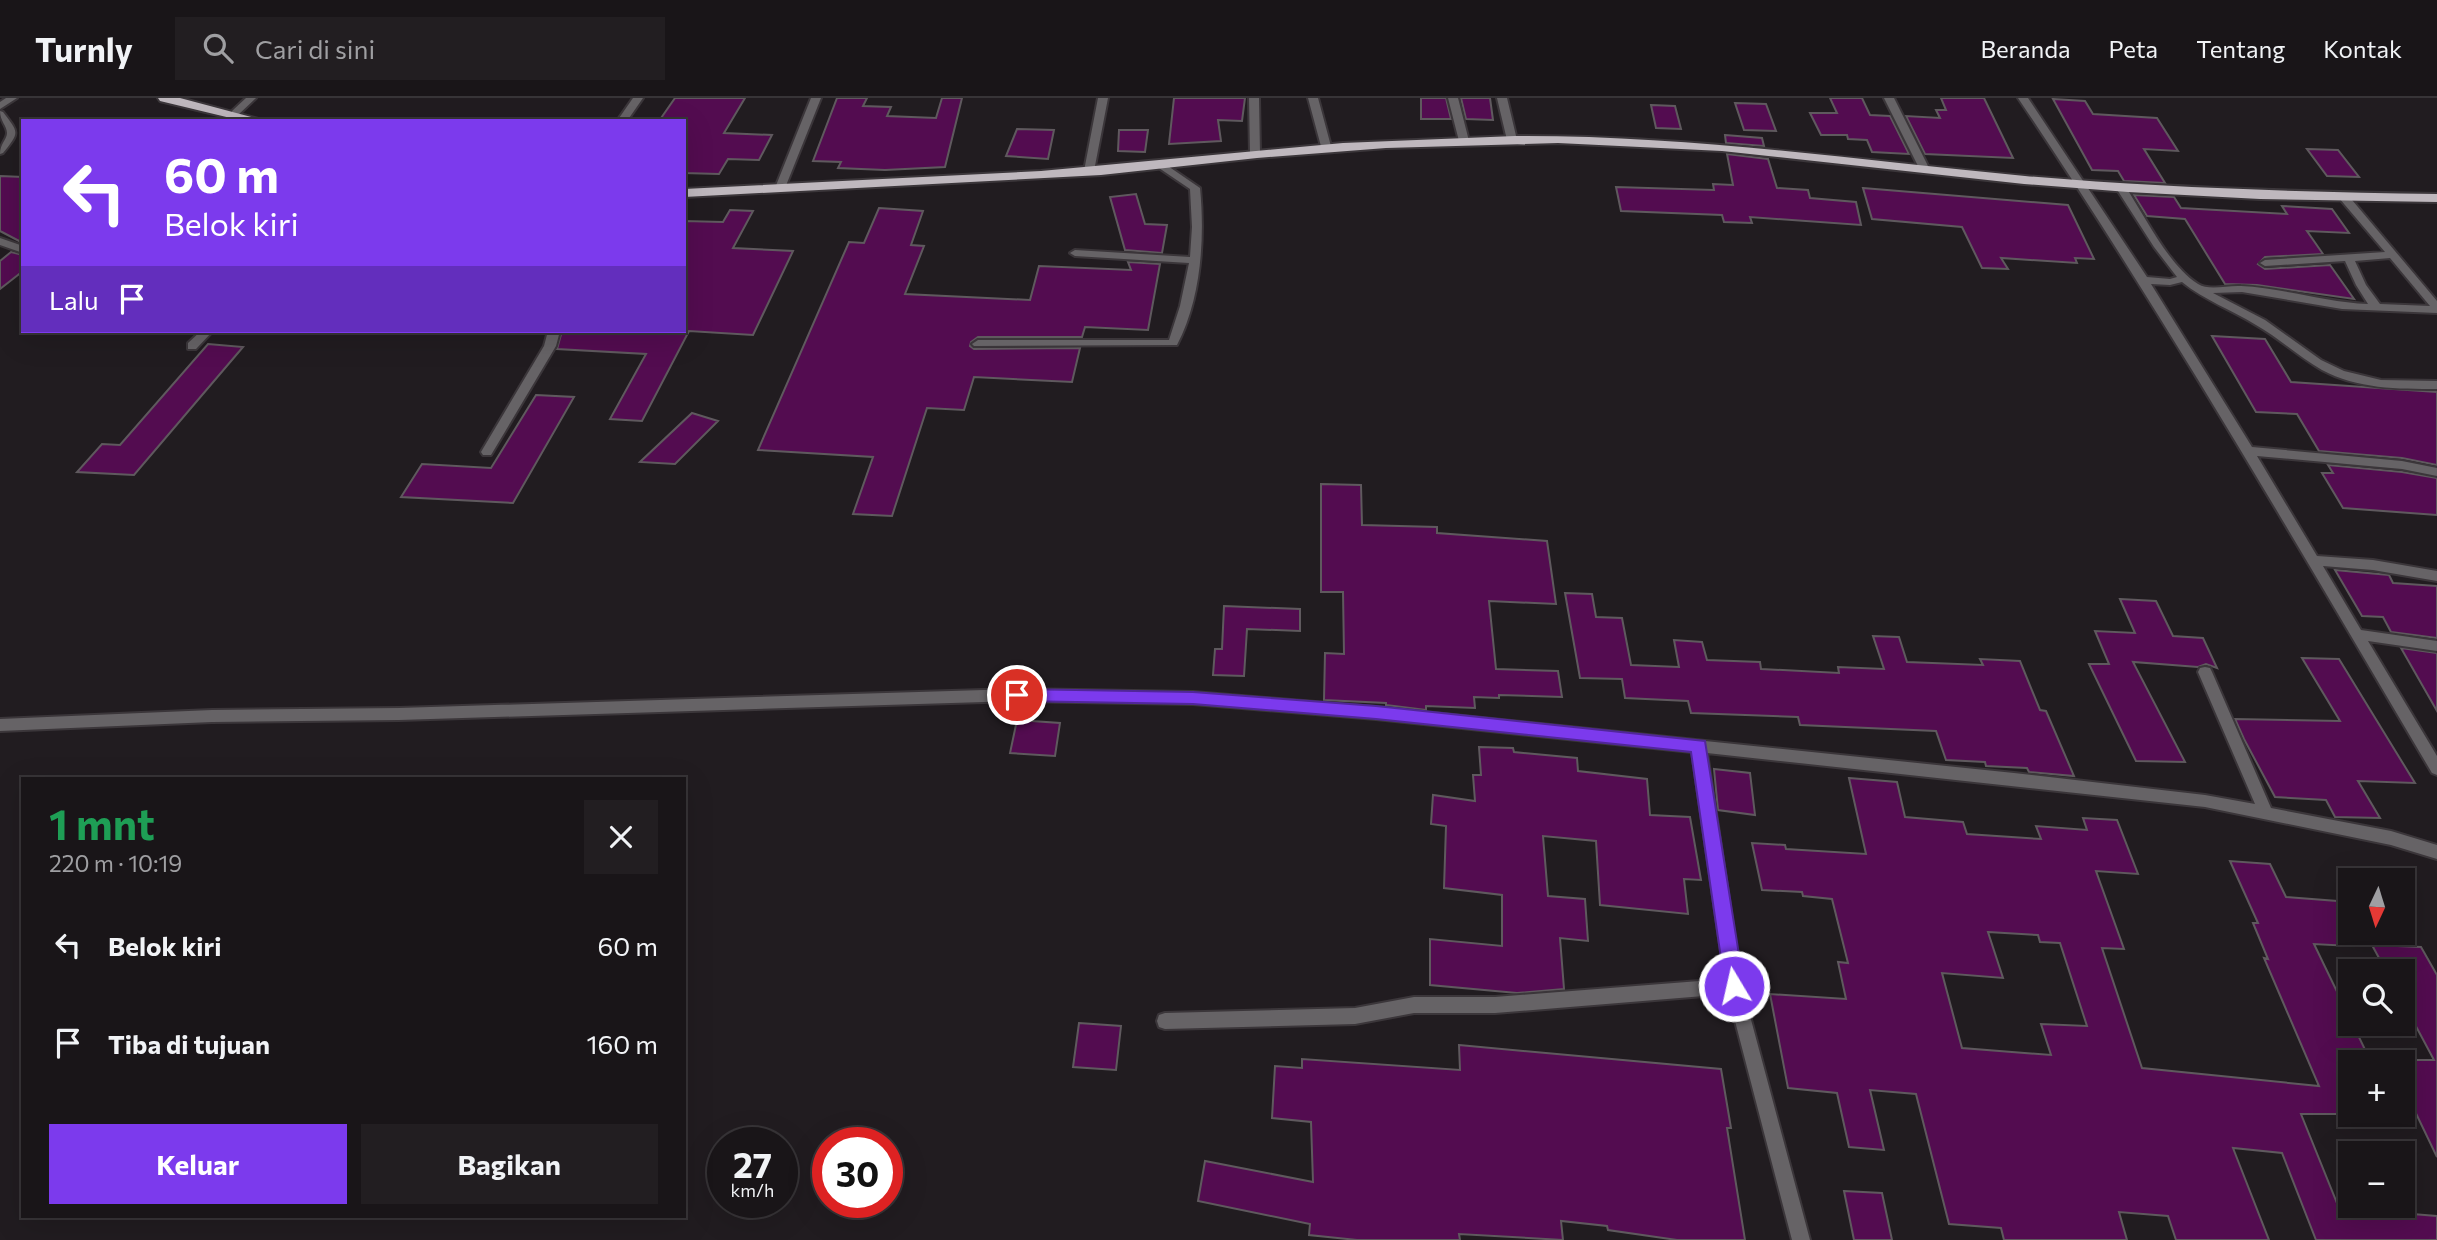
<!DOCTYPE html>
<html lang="id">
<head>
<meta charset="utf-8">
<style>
	:root { --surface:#191518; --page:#221e21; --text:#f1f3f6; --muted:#9f9fa2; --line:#373437; --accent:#7c3aed }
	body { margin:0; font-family:Commissioner,sans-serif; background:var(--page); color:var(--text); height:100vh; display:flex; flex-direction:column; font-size:26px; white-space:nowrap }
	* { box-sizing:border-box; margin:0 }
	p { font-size:23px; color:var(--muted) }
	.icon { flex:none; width:38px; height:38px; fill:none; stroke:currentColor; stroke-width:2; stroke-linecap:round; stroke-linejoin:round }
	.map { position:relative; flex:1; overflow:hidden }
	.sheet { position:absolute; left:21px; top:679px; width:665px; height:441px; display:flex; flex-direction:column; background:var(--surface); border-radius:0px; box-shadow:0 7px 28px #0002,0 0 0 2px var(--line) }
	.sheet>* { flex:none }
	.banner { position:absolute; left:21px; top:21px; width:665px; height:214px; border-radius:0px; box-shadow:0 7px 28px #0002,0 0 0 2px var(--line); background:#7c3aed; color:#fff; overflow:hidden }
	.needle { width:46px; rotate:184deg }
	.tools { position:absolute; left:2338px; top:770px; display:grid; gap:14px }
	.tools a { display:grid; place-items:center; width:77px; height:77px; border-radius:0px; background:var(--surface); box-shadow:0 7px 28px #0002,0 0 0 2px var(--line); font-size:35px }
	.speed { position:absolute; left:707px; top:1029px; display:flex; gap:14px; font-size:35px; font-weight:700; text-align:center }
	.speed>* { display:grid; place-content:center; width:91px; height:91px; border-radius:50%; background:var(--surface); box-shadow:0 7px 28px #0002,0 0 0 2px var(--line); line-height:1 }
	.speed small { font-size:18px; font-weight:400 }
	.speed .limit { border:10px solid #d22; background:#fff; color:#111 }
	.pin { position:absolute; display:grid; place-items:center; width:60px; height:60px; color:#fff; margin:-30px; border:4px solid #fff; border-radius:50%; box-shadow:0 2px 7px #0007 }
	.me { position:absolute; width:77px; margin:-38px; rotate:351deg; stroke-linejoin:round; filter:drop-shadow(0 0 5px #0008) }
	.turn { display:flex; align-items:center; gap:24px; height:147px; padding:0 28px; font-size:32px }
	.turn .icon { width:91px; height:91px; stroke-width:2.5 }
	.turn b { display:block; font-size:49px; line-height:60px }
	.then { display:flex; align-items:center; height:66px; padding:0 28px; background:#0003; gap:14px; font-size:26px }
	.round { display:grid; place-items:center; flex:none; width:74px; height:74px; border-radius:0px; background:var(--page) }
	.headline { display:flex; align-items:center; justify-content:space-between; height:119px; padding:0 28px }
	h1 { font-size:42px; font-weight:700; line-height:52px; color:#1e9e55 }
	.action { display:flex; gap:14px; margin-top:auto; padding:14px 28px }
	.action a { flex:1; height:80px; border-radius:0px; background:var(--accent); color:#fff; font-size:28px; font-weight:700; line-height:80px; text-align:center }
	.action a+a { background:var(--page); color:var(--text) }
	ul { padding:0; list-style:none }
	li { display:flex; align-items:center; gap:21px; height:98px; padding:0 28px }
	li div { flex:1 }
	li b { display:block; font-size:26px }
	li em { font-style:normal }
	header { display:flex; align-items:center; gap:42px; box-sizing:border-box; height:98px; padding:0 35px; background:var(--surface); border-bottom:2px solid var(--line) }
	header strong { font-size:33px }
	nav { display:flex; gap:38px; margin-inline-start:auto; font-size:24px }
	.search { width:490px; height:63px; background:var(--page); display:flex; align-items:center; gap:18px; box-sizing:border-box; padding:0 24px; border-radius:0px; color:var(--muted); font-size:26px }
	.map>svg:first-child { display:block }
	.building { fill:#530c50; stroke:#5f595e; stroke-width:2; fill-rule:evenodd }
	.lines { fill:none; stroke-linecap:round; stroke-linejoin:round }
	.minor-casing { stroke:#3b363a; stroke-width:4 }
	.trunk-casing { stroke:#3b363a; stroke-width:4 }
	.minor { fill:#666366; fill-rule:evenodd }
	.trunk { fill:#bfb8be; fill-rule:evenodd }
	.route { fill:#7c3aed; stroke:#51269a; stroke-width:2 }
</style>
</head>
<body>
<header>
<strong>Turnly</strong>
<div class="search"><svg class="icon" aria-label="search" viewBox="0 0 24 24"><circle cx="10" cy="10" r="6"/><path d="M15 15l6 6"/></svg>Cari di sini</div>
<nav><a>Beranda</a><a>Peta</a><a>Tentang</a><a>Kontak</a></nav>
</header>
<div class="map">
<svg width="2437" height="1142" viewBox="0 0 2437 1142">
	<rect width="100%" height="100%" fill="#211c20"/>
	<path class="building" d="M675 0H745L724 35 772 37 759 62 728 61 719 76 684 75V23H659Z
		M837 0H867L863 8 891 9 887 18 936 20 942 0H962L945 69 885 72 838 70 841 64 813 63Z
		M1174 0H1245L1242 23 1218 22 1221 43 1169 46Z
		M1421 0H1446L1451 21H1421Z
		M1461 0H1490L1493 22 1466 21Z
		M1830 0H1862L1870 17 1890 18 1909 56 1872 54 1867 42 1848 41 1847 37H1821L1810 15H1837Z
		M1941 0H1984L2013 60 1925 56 1906 18 1940 20 1936 12H1946Z
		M2053 1 2085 3 2093 16 2157 20 2178 53 2144 51 2165 85 2124 83 2118 73 2092 72Z
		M1735 5 1766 6 1776 33 1744 32Z
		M1651 7 1675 8 1681 31 1656 30Z
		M1017 31 1054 32 1048 61 1006 58Z
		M1119 32H1148L1145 54 1118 53Z
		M1725 37 1762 40 1764 48 1726 45Z
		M2307 51 2338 52 2359 79 2327 78Z
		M1727 56 1768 61 1777 90 1808 92 1810 100 1856 104 1861 127 1750 119 1752 125 1724 124 1722 117 1621 113 1616 89 1714 92 1713 86 1733 87Z
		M0 78 23 79V145L0 133Z
		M1863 90 2068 107 2094 161 2075 160 2077 165 2001 160 2008 171 1982 170 1962 129 1872 121Z
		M1136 96 1145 126 1167 127 1162 155 1125 152 1110 99Z
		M2134 97 2174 99 2181 110 2287 116 2282 108 2332 111 2349 135 2307 133 2323 156 2265 159 2258 166 2265 171 2330 167 2354 201 2257 187 2225 186 2185 121 2147 118Z
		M879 110 923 113 911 147 924 148 905 196 1030 202 1039 168 1131 172 1128 164 1160 166 1148 232 1085 229 1082 239H978L971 244 970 248 974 251 1080 250 1072 284 974 279 964 312 927 310 892 418 853 416 873 359 758 352 849 144 864 145Z
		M730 112 753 113 733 150 793 153 753 237 689 233 642 323 610 321 646 256 557 251 562 233H684V123L723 124Z
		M11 154 23 157V173L0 191V163Z
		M2212 238 2265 241 2291 284 2437 294V367L2402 360 2319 353 2297 316 2256 314Z
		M208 246 243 249 134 377 77 374 102 346 120 347Z
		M536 297 574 299 513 405 401 399 422 366 491 370Z
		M692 315 718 323 675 366 640 364Z
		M2328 367 2402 374 2437 380V417L2343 410 2322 375H2333Z
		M1321 386 1361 387 1362 427 1437 429V435L1547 443 1556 506 1489 503 1496 571 1558 573 1562 599 1499 597V600L1474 599 1475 610 1426 608V612L1386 607V605L1324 602 1325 555 1344 556 1343 494H1321Z
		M2335 472 2389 477 2393 485 2437 488V540L2391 534 2383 519 2362 518Z
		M1565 495 1592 496 1596 519 1622 520 1631 567 1679 569 1674 542 1702 544 1707 562 1760 564 1761 571 1839 575 1838 569 1884 571 1873 538 1899 539 1907 564 1983 567 1980 561 2020 563 2040 612 2046 613 2074 678 2029 674 2027 670 1986 668 1985 664 1946 662 1936 633 1800 627 1798 619 1691 615 1688 603 1625 600 1622 581 1580 580Z
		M2120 501 2156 503 2173 538 2203 540 2217 570 2206 566 2198 569 2133 564 2185 664 2136 663 2089 566H2109L2095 533 2135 535Z
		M1224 508 1300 511V533L1247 531 1244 578 1213 577 1215 551H1222Z
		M2401 550 2437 555V613Z
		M2302 560 2339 561 2415 685 2358 683 2380 720 2335 719 2326 702 2275 699 2244 641 2235 621 2340 623Z
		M1017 622 1060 625 1055 658 1010 655Z
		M1479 649 1513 650 1514 654 1577 660 1578 673 1647 681 1650 717 1690 719 1701 782 1684 781 1688 816 1600 807 1596 743 1543 738 1548 798 1585 801 1588 843 1560 840 1564 891 1517 895 1430 887V841L1502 848V797L1444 790 1446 728 1431 726 1433 697 1475 703 1473 677H1481Z
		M1714 671 1750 675 1755 717 1718 712Z
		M1849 680 1897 684 1905 719 1963 724 1967 736 2041 741 2036 728 2087 732 2083 720 2117 722 2138 776 2096 773 2124 851 2102 850 2142 970 2319 988 2264 860 2268 861 2253 825H2258L2230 763 2270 766 2286 799 2350 804V848L2314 846 2371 964H2350V1016H2301L2339 1110 2437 1118V1142H2316L2282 1055 2233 1050 2269 1142H2176L2168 1118 2119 1114 2127 1142H2004L2001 1130 1949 1126 1916 996 1870 992 1884 1052 1849 1049 1837 995 1788 990 1770 896 1846 901 1838 864 1848 865 1832 801 1803 798 1802 794 1762 792 1752 745 1785 747 1786 751 1866 756ZM1988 834 2038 837 2040 844 2060 845 2087 928 2041 926 2051 957 1962 950 1942 875 2003 880Z
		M2372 847 2421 849 2437 877V1059L2411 1005H2403V962H2434L2403 904V873H2386Z
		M1079 925 1121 928 1116 972 1073 969Z
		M1459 947 1721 971 1731 1030H1727L1745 1142H1677L1608 1132 1607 1128 1561 1123 1563 1142 1459 1136 1460 1142H1357L1309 1137 1310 1126 1198 1103 1205 1063 1313 1084 1311 1024 1272 1020 1275 968 1302 970V961L1460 972Z
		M1844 1093 1882 1095 1892 1142H1854Z"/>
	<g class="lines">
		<defs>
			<path id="minor" d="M6 0H17L0 11V4Z
				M246 0H256L238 17H232V13Z
				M633 0H643L627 23H617Z
				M811 0H821L785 90 776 92 775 90Z
				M1098 0H1108L1094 73 1089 76 1084 73Z
				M1249 0H1259L1260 56 1255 59 1250 56Z
				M1308 0H1318L1332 52 1330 54 1322 52Z
				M1448 0H1458L1469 43 1467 45 1459 43Z
				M1497 0H1507L1517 42 1515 44 1507 42Z
				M1884 0H1894L1930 72 1928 74 1920 72Z
				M2018 0H2028L2147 179 2170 181 2177 179 2154 149 2116 90 2117 88H2125C2145 118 2168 167 2198 186 2209 193 2228 187 2241 188 2283 190 2325 204 2368 206L2356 187 2345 163 2265 168 2260 165 2265 162 2385 154 2339 100V96H2347L2437 203V215L2342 211 2242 194 2213 195 2265 222 2321 262 2344 273 2381 282 2437 283V291C2398 291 2357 291 2322 272 2299 259 2279 240 2256 227 2232 212 2204 202 2182 184L2170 187 2151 186 2252 349 2402 363 2437 370V378L2402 371 2257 358 2317 458 2373 462 2437 473V483L2373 472 2323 468 2361 532 2437 543V553L2368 543 2437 658V677L2432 675C2297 447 2167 221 2018 0ZM2390 160 2430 208 2380 206 2366 187 2355 163Z
				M0 13 3 14C19 35 20 34 3 55L0 56C0 46 7 41 7 35 7 28 0 23 0 13Z
				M1159 66H1165L1200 90C1205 141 1201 201 1177 247L974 248 972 246 978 242H1169L1180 208 1189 165 1075 158 1070 155 1075 152 1190 159 1192 129 1190 91 1159 70Z
				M0 140 23 148V155L0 147Z
				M201 233H213L196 251H188V245Z
				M548 233H560L556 248 491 357H483L481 354 544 248Z
				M2205 569 2210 570 2212 574 2271 710 2391 733 2437 747V761L2391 747 2205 709 1707 655 1742 888 1810 1142H1792L1728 896 1495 915H1414L1355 926 1165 931 1159 929 1157 923 1159 917 1165 915 1355 910 1414 899H1495L1725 881 1692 654 1376 621 1193 606 1017 603 399 622 212 624 0 633V621L212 612 399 610 1017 591 1193 594 1376 609 2014 675 2205 697 2255 706 2198 574 2200 570Z"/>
			<path id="trunk" d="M158 0H180L266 23H243L160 3Z
				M1515 38C1687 37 1855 62 2025 78 2162 90 2300 94 2437 96V104L2260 101 2128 94 2024 86 1722 53 1558 45 1386 50 1257 60 1101 77 684 99V91L1041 73 1343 45Z"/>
		</defs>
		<use href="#minor" class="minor-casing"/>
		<use href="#trunk" class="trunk-casing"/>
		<use href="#minor" class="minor"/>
		<use href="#trunk" class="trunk"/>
	</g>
	<path class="route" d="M1017 591 1193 594 1376 608 1705 643 1744 888 1741 894 1734 897 1728 894 1725 888 1691 654 1376 621 1193 606 1017 603 1009 597Z"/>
</svg>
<div class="tools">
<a><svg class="needle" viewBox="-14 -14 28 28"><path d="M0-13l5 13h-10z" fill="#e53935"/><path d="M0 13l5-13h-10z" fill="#9f9fa2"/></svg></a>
<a><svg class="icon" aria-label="search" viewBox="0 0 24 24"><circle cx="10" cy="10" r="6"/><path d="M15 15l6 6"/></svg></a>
<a>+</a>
<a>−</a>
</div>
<div class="speed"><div>27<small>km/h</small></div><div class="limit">30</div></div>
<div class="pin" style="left:1017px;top:597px;background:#d93025"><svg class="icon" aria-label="arrive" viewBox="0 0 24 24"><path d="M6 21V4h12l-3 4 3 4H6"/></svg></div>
<svg class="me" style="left:1734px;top:888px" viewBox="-20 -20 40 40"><circle r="17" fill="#7c3aed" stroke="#fff" stroke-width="3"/><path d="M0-11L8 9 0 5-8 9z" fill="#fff"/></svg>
<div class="banner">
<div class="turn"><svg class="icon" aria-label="left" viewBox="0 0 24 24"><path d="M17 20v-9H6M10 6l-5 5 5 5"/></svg><div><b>60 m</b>Belok kiri</div></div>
<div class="then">Lalu<svg class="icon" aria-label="arrive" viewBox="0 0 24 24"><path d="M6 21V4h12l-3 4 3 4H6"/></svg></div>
</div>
<section class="sheet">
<div class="headline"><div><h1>1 mnt</h1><p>220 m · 10:19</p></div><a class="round"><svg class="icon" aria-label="close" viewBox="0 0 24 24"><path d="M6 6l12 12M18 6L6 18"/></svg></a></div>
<ul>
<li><svg class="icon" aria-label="left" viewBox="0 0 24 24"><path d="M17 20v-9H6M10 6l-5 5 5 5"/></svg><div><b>Belok kiri</b></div><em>60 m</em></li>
<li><svg class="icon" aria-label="arrive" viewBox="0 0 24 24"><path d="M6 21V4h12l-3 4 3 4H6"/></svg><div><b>Tiba di tujuan</b></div><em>160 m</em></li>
</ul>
<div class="action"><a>Keluar</a><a>Bagikan</a></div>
</section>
</div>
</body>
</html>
